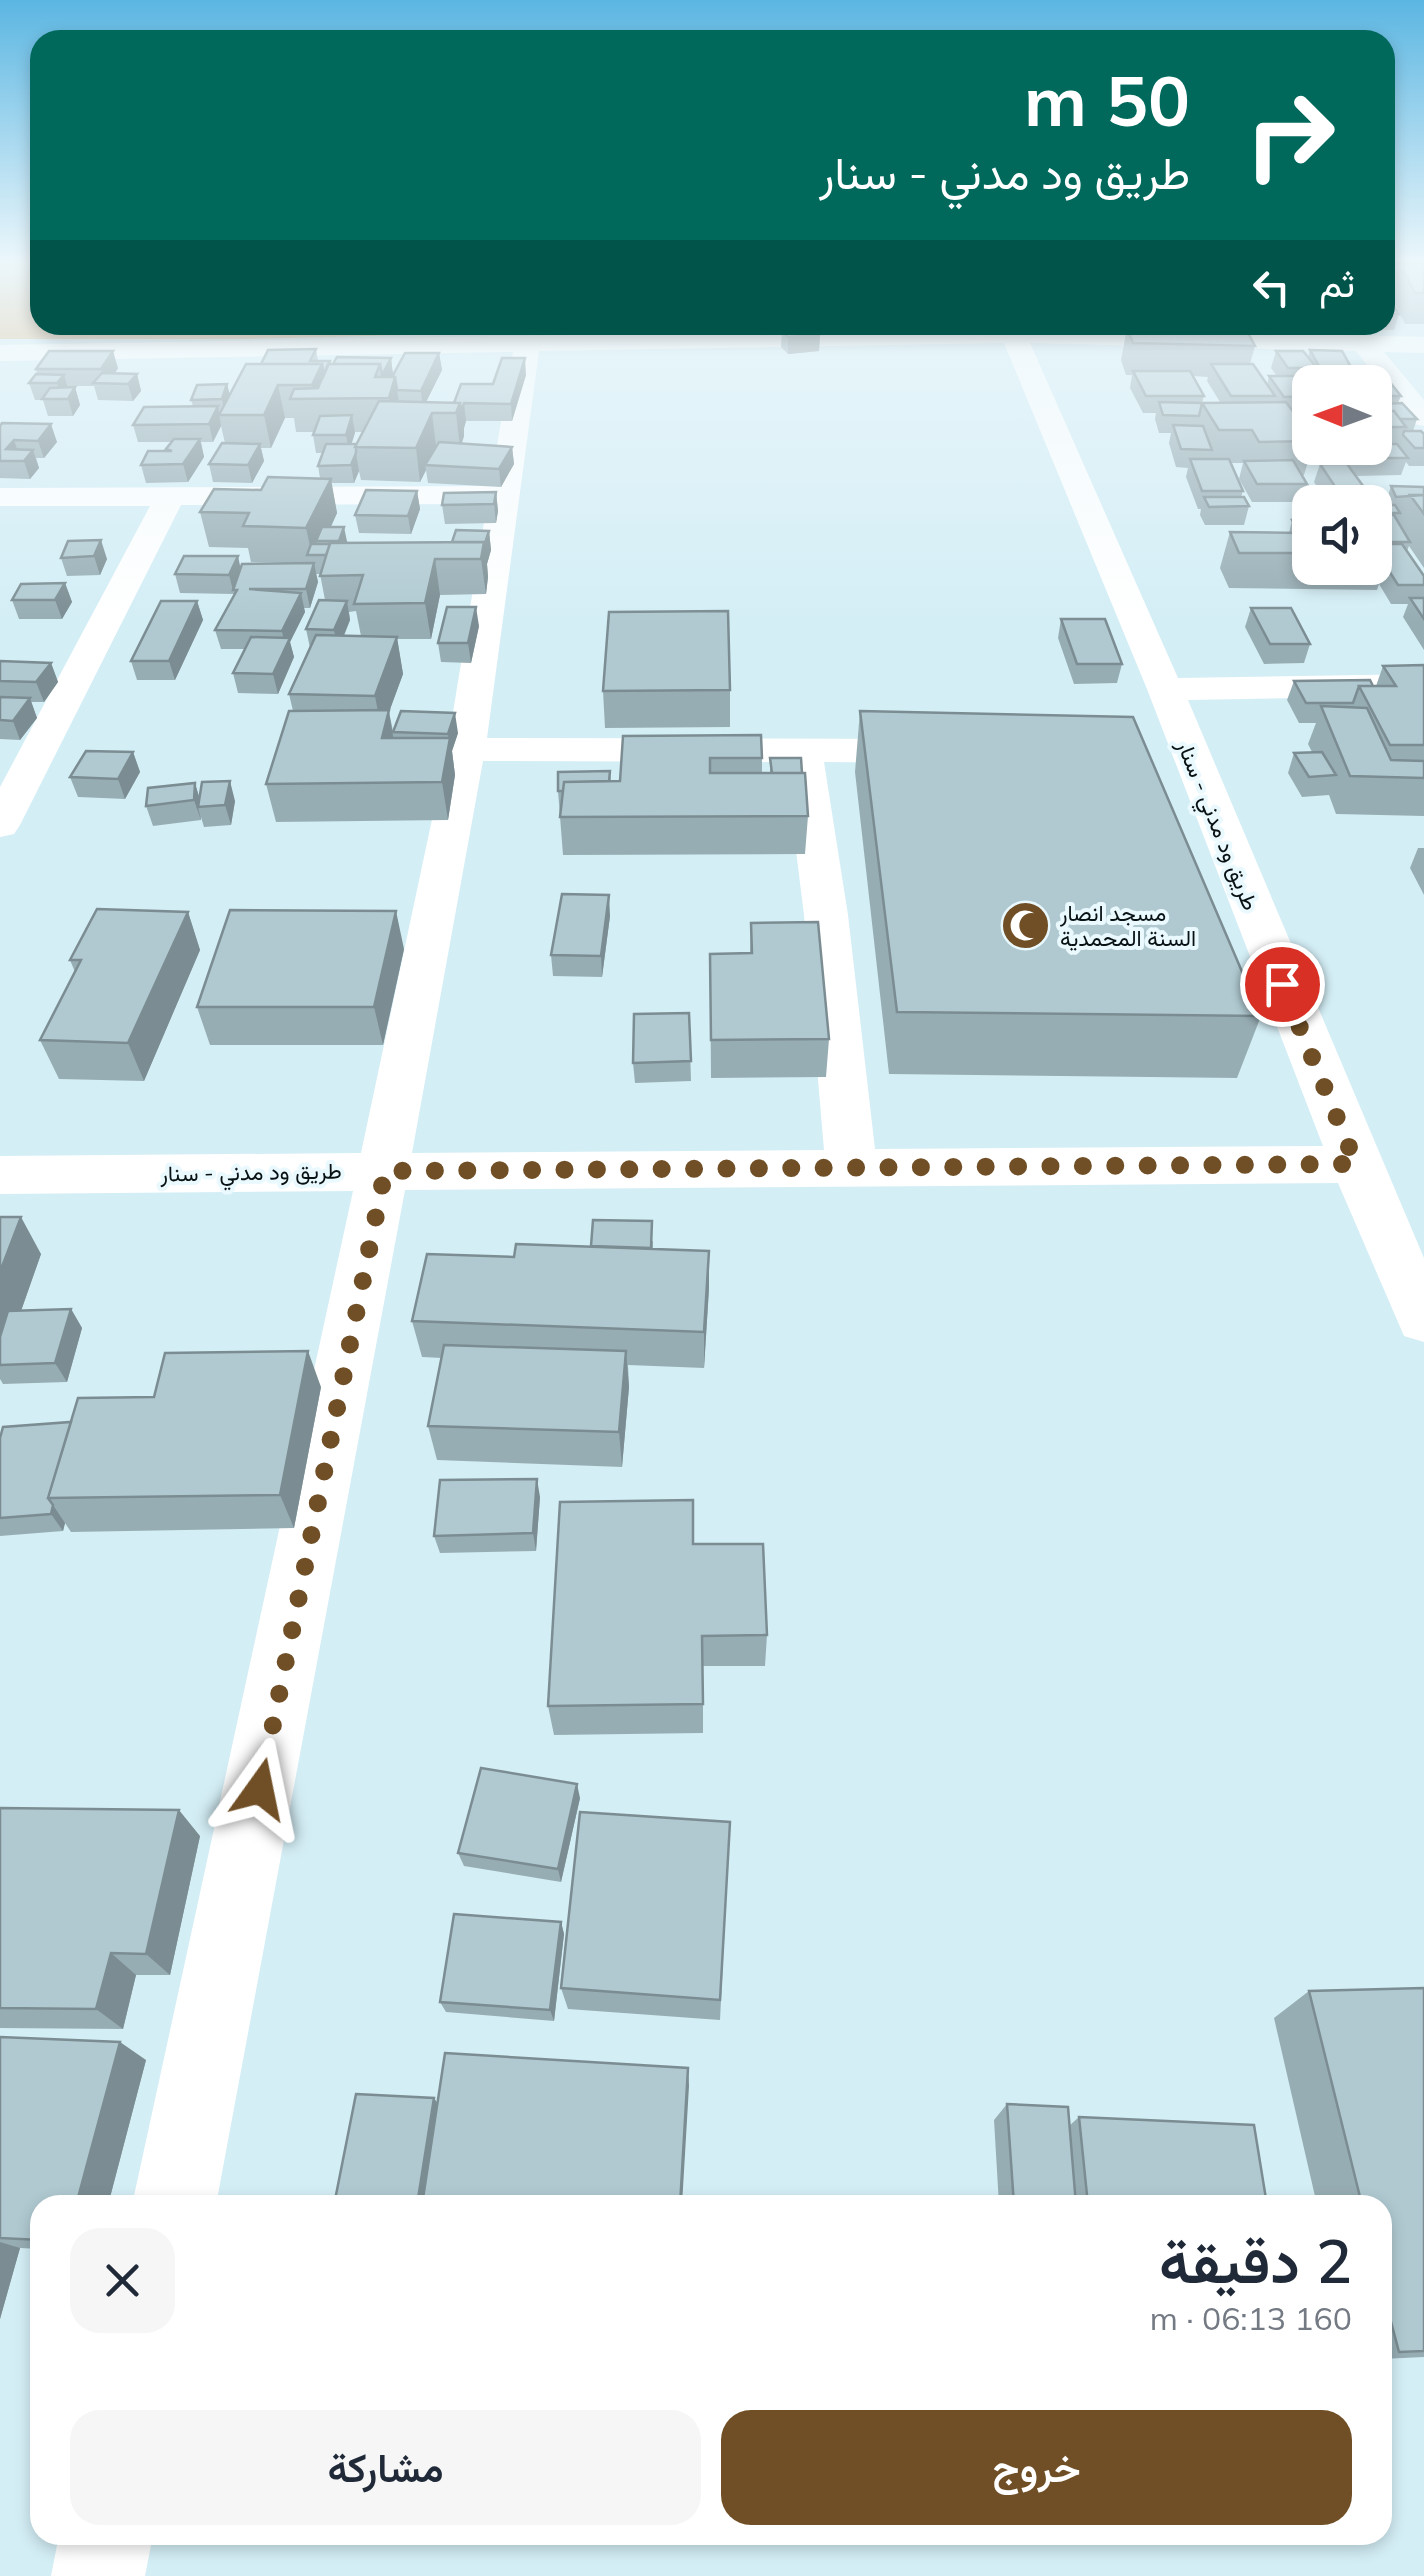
<!DOCTYPE html>
<html lang="ar">
<head>
<meta charset="utf-8">
<style>
	:root { --surface:#fff; --page:#f6f6f7; --text:#1f2937; --muted:#747a83; --accent:#704f26 }
	body { margin:0; font-family:Mulish,Vazirmatn,sans-serif; background:var(--page); color:var(--text); direction:rtl; height:100vh; display:flex; flex-direction:column; font-size:38px; white-space:nowrap }
	* { box-sizing:border-box; margin:0 }
	p { font-size:32px; color:var(--muted) }
	.icon { flex:none; width:55px; height:55px; fill:none; stroke:currentColor; stroke-width:2; stroke-linecap:round; stroke-linejoin:round }
	.map { position:relative; flex:1; overflow:hidden; direction:ltr }
	.panel { position:absolute; left:30px; top:2195px; width:1362px; height:350px; display:flex; flex-direction:column; background:var(--surface); border-radius:30px; box-shadow:0 5px 15px #0003; direction:rtl }
	.panel>* { flex:none }
	.banner { position:absolute; left:30px; top:30px; width:1365px; height:305px; border-radius:30px; box-shadow:0 5px 15px #0003; direction:rtl; background:#00695c; color:#fff; overflow:hidden }
	.needle { width:65px; rotate:271deg }
	.controls { position:absolute; left:1292px; top:365px; display:grid; gap:20px }
	.controls a { display:grid; place-items:center; width:100px; height:100px; border-radius:20px; background:var(--surface); box-shadow:0 5px 15px #0003; font-size:50px }
	.pin { position:absolute; display:grid; place-items:center; width:85px; height:85px; color:#fff; margin:-42px; border:5px solid #fff; border-radius:50%; box-shadow:0 2px 10px #0007 }
	.me { position:absolute; width:110px; margin:-55px; rotate:12deg; stroke-linejoin:round; filter:drop-shadow(0 0 8px #0008) }
	.turn { display:flex; align-items:center; gap:35px; height:210px; padding:0 40px; font-size:45px }
	.turn .icon { width:130px; height:130px; stroke-width:2.5 }
	.turn b { display:block; font-size:70px; line-height:85px }
	.then { display:flex; align-items:center; height:95px; padding:0 40px; background:#0003; gap:20px; font-size:38px }
	.round { display:grid; place-items:center; flex:none; width:105px; height:105px; border-radius:30px; background:var(--page) }
	.overview { display:flex; align-items:center; justify-content:space-between; height:170px; padding:0 40px }
	h1 { font-size:60px; font-weight:600; line-height:75px }
	.cta { display:flex; gap:20px; margin-top:auto; padding:20px 40px }
	.cta a { flex:1; height:115px; border-radius:30px; background:var(--accent); color:#fff; font-size:40px; font-weight:600; line-height:115px; text-align:center }
	.cta a+a { background:var(--page); color:var(--text) }
	.map>svg:first-child { display:block }
	.green { fill:#ddad73 }
	.lines { fill:none; stroke-linecap:round; stroke-linejoin:round }
	.minor { fill:#fff; fill-rule:evenodd }
	.wall { fill:#97adb4; fill-rule:evenodd }
	.shaded-wall { fill:#7b8d92 }
	.building { fill:#b0c9d1; stroke:#7b8d92; stroke-width:2.5 }
	.route { stroke:#704f26; stroke-width:18; stroke-dasharray:0 32.4 }
	.labels { text-anchor:middle; stroke-width:8; stroke-linejoin:round; paint-order:stroke }
	.far-street-label { font-size:22px; fill:#081113; stroke:#eaf9fe }
	.far-poi-label { font-size:22px; fill:#081113; stroke:#eaf9fe; text-anchor:start }
</style>
</head>
<body>
<div class="map">
<svg width="1424" height="2576" viewBox="0 0 1424 2576">
	<rect width="100%" height="100%" fill="#d4eef6"/>
	<path class="green" d="M0 263H40V325L743 327 242 339H0Z"/>
	<g class="lines">
		<path class="minor" d="M1014 327 1424 337V353L1384 352 1424 400V426L1414 424 1356 351 1030 343 1178 678 1424 674V696L1188 700 1424 1258V1342L1404 1336 1338 1183 405 1190 216 2205H132L353 1191 0 1194V1156L361 1153 447 749 487 504 181 505 20 825 14 834 0 837V787L150 506H0V488L490 486 513 352 0 361V345ZM1004 343 1147 689 1323 1146 875 1149 848 915 824 762 931 763 945 759 950 751 945 743 931 739 487 738 539 351ZM483 761 785 762 804 915 824 1150 412 1153Z
			M59 2535H153L145 2576H51Z"/>
	</g>
	<path class="wall" d="M1385 263H1424V324H1405L1395 303 1391 302 1399 314 1394 330 1297 328 1295 325H1385Z
		M1256 325H1290L1289 330H1259Z
		M1127 328 1247 331 1255 346 1250 364H1253L1267 385 1269 376H1277L1271 368 1276 351H1303L1308 357 1310 350 1342 351 1352 369 1348 382H1314L1313 381 1310 385H1303L1304 386H1310V448H1375V382H1359V381H1389L1401 396 1398 403H1402L1417 419 1413 431H1421L1424 434V466H1409L1406 462 1401 475 1356 476 1369 494 1366 502H1310V568H1375V505H1385L1391 486 1424 487V568L1409 546 1407 551 1424 576V650L1403 617 1408 604H1391L1379 584 1377 590 1229 588 1220 568 1230 532 1289 533 1292 520H1303L1312 488H1318L1314 482 1320 464H1341V460H1316L1311 452 1304 475H1301L1307 484 1301 502H1252L1239 479 1243 463H1231L1243 491 1241 497H1244L1249 506 1244 525H1205L1200 515 1201 509H1198L1186 477 1188 468 1176 467 1169 443 1171 433H1159L1155 419 1156 413H1143L1130 388 1132 375H1126L1121 360ZM1193 376 1208 377 1207 381 1220 402 1202 403 1204 396ZM1295 414H1303L1300 422Z
		M782 330 820 334 819 351 788 354 781 347Z
		M316 349 318 361 330 364 391 358 393 375 439 353 442 370 426 402 454 403 493 384 526 375 512 421H466L464 428V436L462 444 512 447 514 464 501 487 428 483 426 470 420 482 361 480 359 471 354 483H331L337 513 331 527 347 543 452 542 489 531 491 550 487 564 488 577 486 594 440 595 431 639H397L403 674 389 712 393 731 458 733 452 751 455 775 448 820 276 822 266 784 293 711 289 694 310 648 306 629 325 600 320 574H316L318 582 310 608H304L305 612 290 642 294 657 278 694 238 693 233 673 245 649H221L215 630 234 594 180 593 175 574 309 563 251 562 248 548 209 547 200 512 261 490 320 478 318 466 323 453H316L313 435 314 432H296L294 418H285L271 448H261L264 461 252 483 213 482 209 464 225 443 221 426 213 442H201L204 457 188 482 146 483 141 465 167 451 166 449 171 442H138L133 425 193 406 191 400 227 384 230 395 261 364ZM355 432H363L356 444H351ZM356 611 361 636H344L350 620 349 612Z
		M118 368 115 373 137 374 141 391 133 401 98 400 94 386H68V388L75 387 80 405 73 416H48L43 400H35L29 383 37 374 36 369Z
		M0 426 57 442 44 458H36L39 468 30 479 0 478Z
		M417 491 420 509 411 534 359 533 355 515Z
		M496 492 498 511 496 523 445 524 442 505Z
		M68 541 107 559 100 575 67 576 61 558Z
		M65 583 72 602 62 619H19L12 600Z
		M197 601 203 620 175 680H137L131 661Z
		M1251 608 1310 644 1304 663 1264 664 1245 627Z
		M1061 619 1122 664 1117 683 1074 684 1058 638Z
		M479 626 471 663 441 662 438 643Z
		M0 661 51 663 58 682 44 702H31L37 718 20 740 0 739Z
		M1424 665V816L1336 814 1329 795 1302 797 1288 773 1294 753 1312 752 1308 744 1316 723H1299L1287 700 1294 681 1376 686 1383 666Z
		M730 690V727L605 728 603 691Z
		M860 711 1261 1016 1237 1078 889 1074 855 772Z
		M623 736 762 758V773H770V758L808 816 805 854 563 855 558 791 610 771 611 781H620Z
		M133 752 140 772 125 799 78 797 70 777Z
		M195 783 199 798 235 801 231 825 204 827 201 817V820L153 826 146 806Z
		M1418 848H1424V895L1410 868Z
		M188 912 200 950 144 1081 59 1079 40 1040 75 972 70 960Z
		M610 916 602 977 553 976 551 955Z
		M751 923 829 1039 826 1077 711 1078 710 954 750 953Z
		M404 949 383 1045H210L197 1007Z
		M689 1013 691 1081 635 1083 633 1063Z
		M0 1217 41 1254 21 1311 71 1309 82 1328 67 1382 3 1384 0 1379Z
		M653 1241V1249L709 1251V1288L704 1368 628 1365 629 1387 622 1467 437 1460 428 1426 442 1358 422 1357 412 1321 514 1257 591 1246Z
		M321 1387 294 1528 71 1532 65 1523 63 1531 0 1536V1438L71 1422 154 1397Z
		M540 1497 536 1551 440 1553 434 1536Z
		M694 1544 767 1635 765 1666H703V1733L554 1735 548 1706Z
		M580 1798 561 1882 464 1866 458 1853Z
		M0 1808 200 1836 170 1975H136L123 2029 0 2028Z
		M730 1822 720 2020 568 2009 561 1988Z
		M561 1922 564 1934 554 2021 446 2012 440 2002Z
		M1424 1988V2357L1382 2359V2205H1317L1274 2018 1309 1991Z
		M0 2037 146 2060 108 2205H40V2249L20 2248 0 2319Z
		M1007 2104 1069 2126 1079 2117 1267 2205H999L994 2120Z"/>
	<path class="shaded-wall" d="M820 334 819 351 788 354V337Z
		M113 351 118 368 108 384 106 383 101 369Z
		M439 353 442 370 423 408 421 391Z
		M391 358 393 375 385 392 382 375Z
		M525 358 526 375 512 421 511 404Z
		M330 361 332 374 314 399 312 385 322 364Z
		M137 374 141 391 133 401 128 384Z
		M64 375 69 392 62 400 57 383Z
		M395 377 400 409 394 431 389 398Z
		M227 384 231 401 226 417 222 399Z
		M278 385 285 418 271 448 264 415Z
		M75 387 80 405 73 416 68 399Z
		M460 403H464L466 421 464 428V436L460 447 456 413Z
		M218 406 221 426 213 442 209 424Z
		M432 413 436 446 425 465 426 470 420 482 416 448Z
		M352 415 355 433 349 452 346 435Z
		M51 424 57 442 44 458 38 441Z
		M200 439 204 457 188 482 183 464Z
		M14 440 20 458 6 449Z
		M260 444 264 461 252 483 248 465Z
		M512 447 514 464 501 487 499 469Z
		M33 450 39 468 30 479 24 461Z
		M356 453 359 471 354 483 351 465Z
		M331 479 337 513 324 541H316L319 552 312 555 306 528Z
		M417 491 420 509 411 534 408 516Z
		M496 492 498 511 496 523 494 504Z
		M344 527 348 546 342 555 339 541Z
		M489 531 491 550 487 564 488 577 486 594 481 559 484 542Z
		M101 540 107 559 100 575 94 556Z
		M238 556 242 575 233 590 234 594 229 575Z
		M435 559 440 595 431 639 425 603Z
		M314 563 318 582 310 608 306 589Z
		M65 583 72 602 62 619 55 600Z
		M301 593 305 612 290 642 294 657 278 694 273 674 285 647 282 631Z
		M197 601 203 620 175 680 169 661Z
		M347 601 350 620 338 649 334 630Z
		M476 607 479 626 471 663 468 643Z
		M397 637 403 674 389 712 395 748 390 776 375 696Z
		M51 663 58 682 44 702 36 682Z
		M30 698 37 718 20 740 13 721Z
		M455 713 458 733 452 751 455 775 448 820 442 782 449 742 448 734Z
		M133 752 140 772 125 799 118 779Z
		M230 781 235 801 231 825 225 805Z
		M195 783 201 803 198 807 201 820 194 800Z
		M609 895 610 916 602 977 601 956Z
		M396 911 404 949 383 1045 374 1007Z
		M188 912 200 950 144 1081 128 1043Z
		M21 1217 41 1254 2 1365H0V1272Z
		M709 1251V1288L704 1368V1332Z
		M71 1309 82 1328 67 1382 55 1363Z
		M308 1351 321 1387 294 1528 280 1495Z
		M626 1351 629 1387 622 1467 619 1432Z
		M537 1479 540 1497 536 1551 533 1533Z
		M53 1505 65 1523 63 1531 51 1514Z
		M577 1784 580 1798 561 1882 558 1869Z
		M179 1810 200 1836 170 1975 146 1954Z
		M561 1922 564 1934 554 2021 550 2010Z
		M111 1953 136 1975 123 2029 96 2009Z
		M120 2042 146 2060 108 2205H76Z
		M688 2068 689 2086 682 2205H680Z
		M434 2098 440 2107 425 2205H417Z
		M0 2242 20 2248 0 2319Z"/>
	<path class="building" d="M1385 263H1424V293H1415L1404 272H1385Z
		M1385 302H1391L1399 314H1385Z
		M813 327 820 334 788 337 782 330Z
		M1127 328 1247 331 1255 346 1133 343Z
		M316 349 310 361H330L324 375 322 364H261L268 350Z
		M1310 350 1342 351 1352 369 1320 368Z
		M49 351H113L101 369H36Z
		M1276 351H1303L1317 368H1288Z
		M405 353H439L421 391 397 390 395 377H392Z
		M337 357 391 358 382 375 380 364H333Z
		M502 358H525L511 404 464 403 461 411 460 403H454L461 384H493Z
		M246 364H322L312 385H278L264 415H219Z
		M328 364H380L375 377H395L389 398 290 399 294 389 318 388Z
		M1211 364H1253L1275 396H1231Z
		M1133 371H1190L1204 396H1146Z
		M102 373 137 374 128 384 93 383Z
		M36 374 64 375 57 383H29Z
		M1269 376H1296L1304 386H1310V396L1284 397Z
		M1359 381H1389L1401 396H1381L1378 391H1375V382H1361Z
		M227 384 222 399 191 400 197 385Z
		M75 387 68 399H42L50 388Z
		M1375 391H1378L1385 401H1375Z
		M379 401 460 403 456 413H432L416 448 355 447Z
		M1159 402 1202 403 1199 416 1163 415Z
		M1286 402 1310 435V441L1259 442 1252 430H1219L1202 403Z
		M1402 403 1417 419H1400L1394 411H1387L1383 407 1384 404Z
		M218 406 209 424 133 425 144 407Z
		M1375 411H1394L1406 427H1375Z
		M352 415 346 435H313L320 416Z
		M2 423 51 424 38 441 14 440 6 449 33 450 24 461H0V426Z
		M1173 425 1203 426 1212 450 1181 449Z
		M1404 431H1421L1424 434V448H1415L1403 435Z
		M174 439H200L183 464 141 465 148 451H172L166 449Z
		M439 442 512 447 499 469 425 465Z
		M222 443 260 444 248 465 209 464Z
		M326 444H356V453L351 465 318 466Z
		M1375 444H1397L1408 458H1355L1348 448H1375Z
		M1190 459H1229L1243 491H1202Z
		M1293 460 1307 484H1257L1244 461Z
		M1320 464H1347L1369 494H1353L1350 488H1336Z
		M268 477 331 479 306 528 243 526 249 513 200 512 214 489 261 490Z
		M1391 486 1424 487V495L1396 497Z
		M1312 488H1350L1359 502H1321Z
		M366 490 417 491 408 516 355 515Z
		M496 492 494 504 442 505 444 493Z
		M1410 495H1424V514Z
		M1204 497H1244L1249 506 1209 507Z
		M1375 505H1395L1400 513H1376L1394 515 1410 542H1382L1375 530Z
		M1292 520H1310V553H1239L1230 532 1299 533Z
		M322 527H344L339 541H316Z
		M456 530 489 531 484 546V542H452Z
		M1375 530 1390 554H1375Z
		M101 540 94 556 61 558 68 541Z
		M484 542 481 559H435L425 603 354 604 363 575 320 576 330 543Z
		M311 544H330L326 555H307Z
		M1384 544H1402L1424 576V585H1398L1386 566 1390 554Z
		M184 556H238L229 575 175 574Z
		M314 563 306 589H249L301 593 282 631 215 630 237 590H233L242 564Z
		M65 583 55 600H12L21 584Z
		M1410 598H1424V619Z
		M319 600 347 601 334 630 306 629Z
		M161 601H197L169 661H131Z
		M447 607H476L468 643H438Z
		M1251 608H1291L1310 644H1270Z
		M728 611 730 690 603 691 609 612Z
		M1061 619H1105L1122 664H1077Z
		M316 635 397 637 375 696 289 694Z
		M251 637 290 638 273 674 233 673Z
		M0 661 51 663 36 682 0 681Z
		M1424 665V745H1390L1359 686H1396L1383 666Z
		M1370 680 1373 686H1359L1353 703H1306L1294 681Z
		M0 697 30 698 13 721 0 720Z
		M1321 706 1367 708 1391 760 1424 761V778L1350 776Z
		M389 710 382 738H450L442 782 266 784 289 711Z
		M401 711 455 713 448 734 393 732Z
		M860 711 1133 717 1261 1016 897 1012Z
		M761 735 762 758H710V773H805L808 816 560 817 564 782 620 781 623 736Z
		M86 751 133 752 118 779 70 777Z
		M1322 752 1336 775 1309 777 1294 753Z
		M770 758H801L802 773H772Z
		M610 771 609 781 564 782 563 791H558V772Z
		M230 781 225 805 198 807 202 782Z
		M195 783 194 800 146 806 148 788Z
		M562 894 609 895 601 956 551 955Z
		M97 909 188 912 128 1043 40 1040 81 960H70Z
		M230 910 396 911 374 1007H197Z
		M818 922 829 1039 711 1040 710 954 752 953 751 923Z
		M689 1013 691 1061 633 1063 634 1014Z
		M0 1217H21L0 1272Z
		M593 1220 652 1221 651 1248 591 1246Z
		M516 1244 709 1251 704 1332 412 1321 427 1254 514 1257Z
		M71 1309 55 1363 0 1365V1337L8 1311Z
		M444 1345 626 1351 619 1432 428 1426Z
		M308 1351 280 1495 48 1498 78 1398 154 1397 165 1353Z
		M71 1422 48 1498 53 1505 51 1514 0 1518V1438L3 1427Z
		M537 1479 533 1533 434 1536 440 1480Z
		M693 1500V1544H763L767 1635 702 1636 703 1704 548 1706 560 1502Z
		M481 1768 577 1784 558 1869 458 1853Z
		M0 1808 179 1810 146 1954 111 1953 96 2009 0 2008Z
		M580 1812 730 1822 720 2000 561 1988Z
		M454 1914 561 1922 550 2010 440 2002Z
		M1424 1988V2351L1399 2352 1382 2288V2205H1362L1309 1991Z
		M0 2037 120 2042 76 2205H40V2240L0 2238Z
		M445 2053 688 2068 680 2205H422Z
		M356 2094 434 2098 417 2205H334Z
		M1007 2104 1068 2107 1076 2205H1014Z
		M1079 2117 1254 2125 1267 2205H1088Z"/>
	<linearGradient id="sky" x2="0" y2="1"><stop stop-color="#5bb6e2"/><stop offset="0.42" stop-color="#ecf7fb"/><stop offset="1" stop-color="#ecf7fb" stop-opacity="0"/></linearGradient>
	<rect width="1424" height="623" fill="url(#sky)"/>
	<g class="lines">
		<path class="route" d="M260 1789 385 1171 1356 1164 1282 984"/>
	</g>
	<defs>
		<symbol id="mosque-disc" viewBox="-11 -11 22 22"><circle r="9.5" fill="#704f26" stroke="#eaf9fe"/><path d="M3.5-4.9A6 6 0 1 0 3.5 4.9A5 5 0 1 1 3.5-4.9Z" fill="#fff"/></symbol>
	</defs>
	<g fill-rule="evenodd">
		<use href="#mosque-disc" x="998" y="898" width="55" height="55"/>
	</g>
	<g class="labels">
		<g class="far-street-label">
			<text transform="translate(1218 825) rotate(68)" y="8">طريق ود مدني - سنار</text>
			<text transform="translate(251 1172) rotate(-1)" y="8">طريق ود مدني - سنار</text>
		</g>
		<g class="far-poi-label">
			<text x="1060" y="921">مسجد انصار<tspan x="1060" dy="25">السنة المحمدية</tspan></text>
		</g>
	</g>
</svg>
<div class="controls">
<a><svg class="needle" viewBox="-14 -14 28 28"><path d="M0-13l5 13h-10z" fill="#e53935"/><path d="M0 13l5-13h-10z" fill="#747a83"/></svg></a>
<a><svg class="icon" aria-label="sound" viewBox="0 0 24 24"><path d="M4 9h4l5-4v14l-5-4H4zM17 9q2 3 0 6"/></svg></a>
</div>
<div class="pin" style="left:1282px;top:984px;background:#d93025"><svg class="icon" aria-label="arrive" viewBox="0 0 24 24"><path d="M6 21V4h12l-3 4 3 4H6"/></svg></div>
<svg class="me" style="left:260px;top:1789px" viewBox="-20 -20 40 40"><path d="M0-17L14 15 0 8-14 15z" fill="#704f26" stroke="#fff" stroke-width="4"/></svg>
<div class="banner">
<div class="turn"><svg class="icon" aria-label="right" viewBox="0 0 24 24"><path d="M7 20v-9h11M14 6l5 5-5 5"/></svg><div><b>50 m</b>طريق ود مدني - سنار</div></div>
<div class="then">ثم<svg class="icon" aria-label="left" viewBox="0 0 24 24"><path d="M17 20v-9H6M10 6l-5 5 5 5"/></svg></div>
</div>
<section class="panel">
<div class="overview"><div><h1>2 دقيقة</h1><p>160 m · 06:13</p></div><a class="round"><svg class="icon" aria-label="close" viewBox="0 0 24 24"><path d="M6 6l12 12M18 6L6 18"/></svg></a></div>
<div class="cta"><a>خروج</a><a>مشاركة</a></div>
</section>
</div>
</body>
</html>
